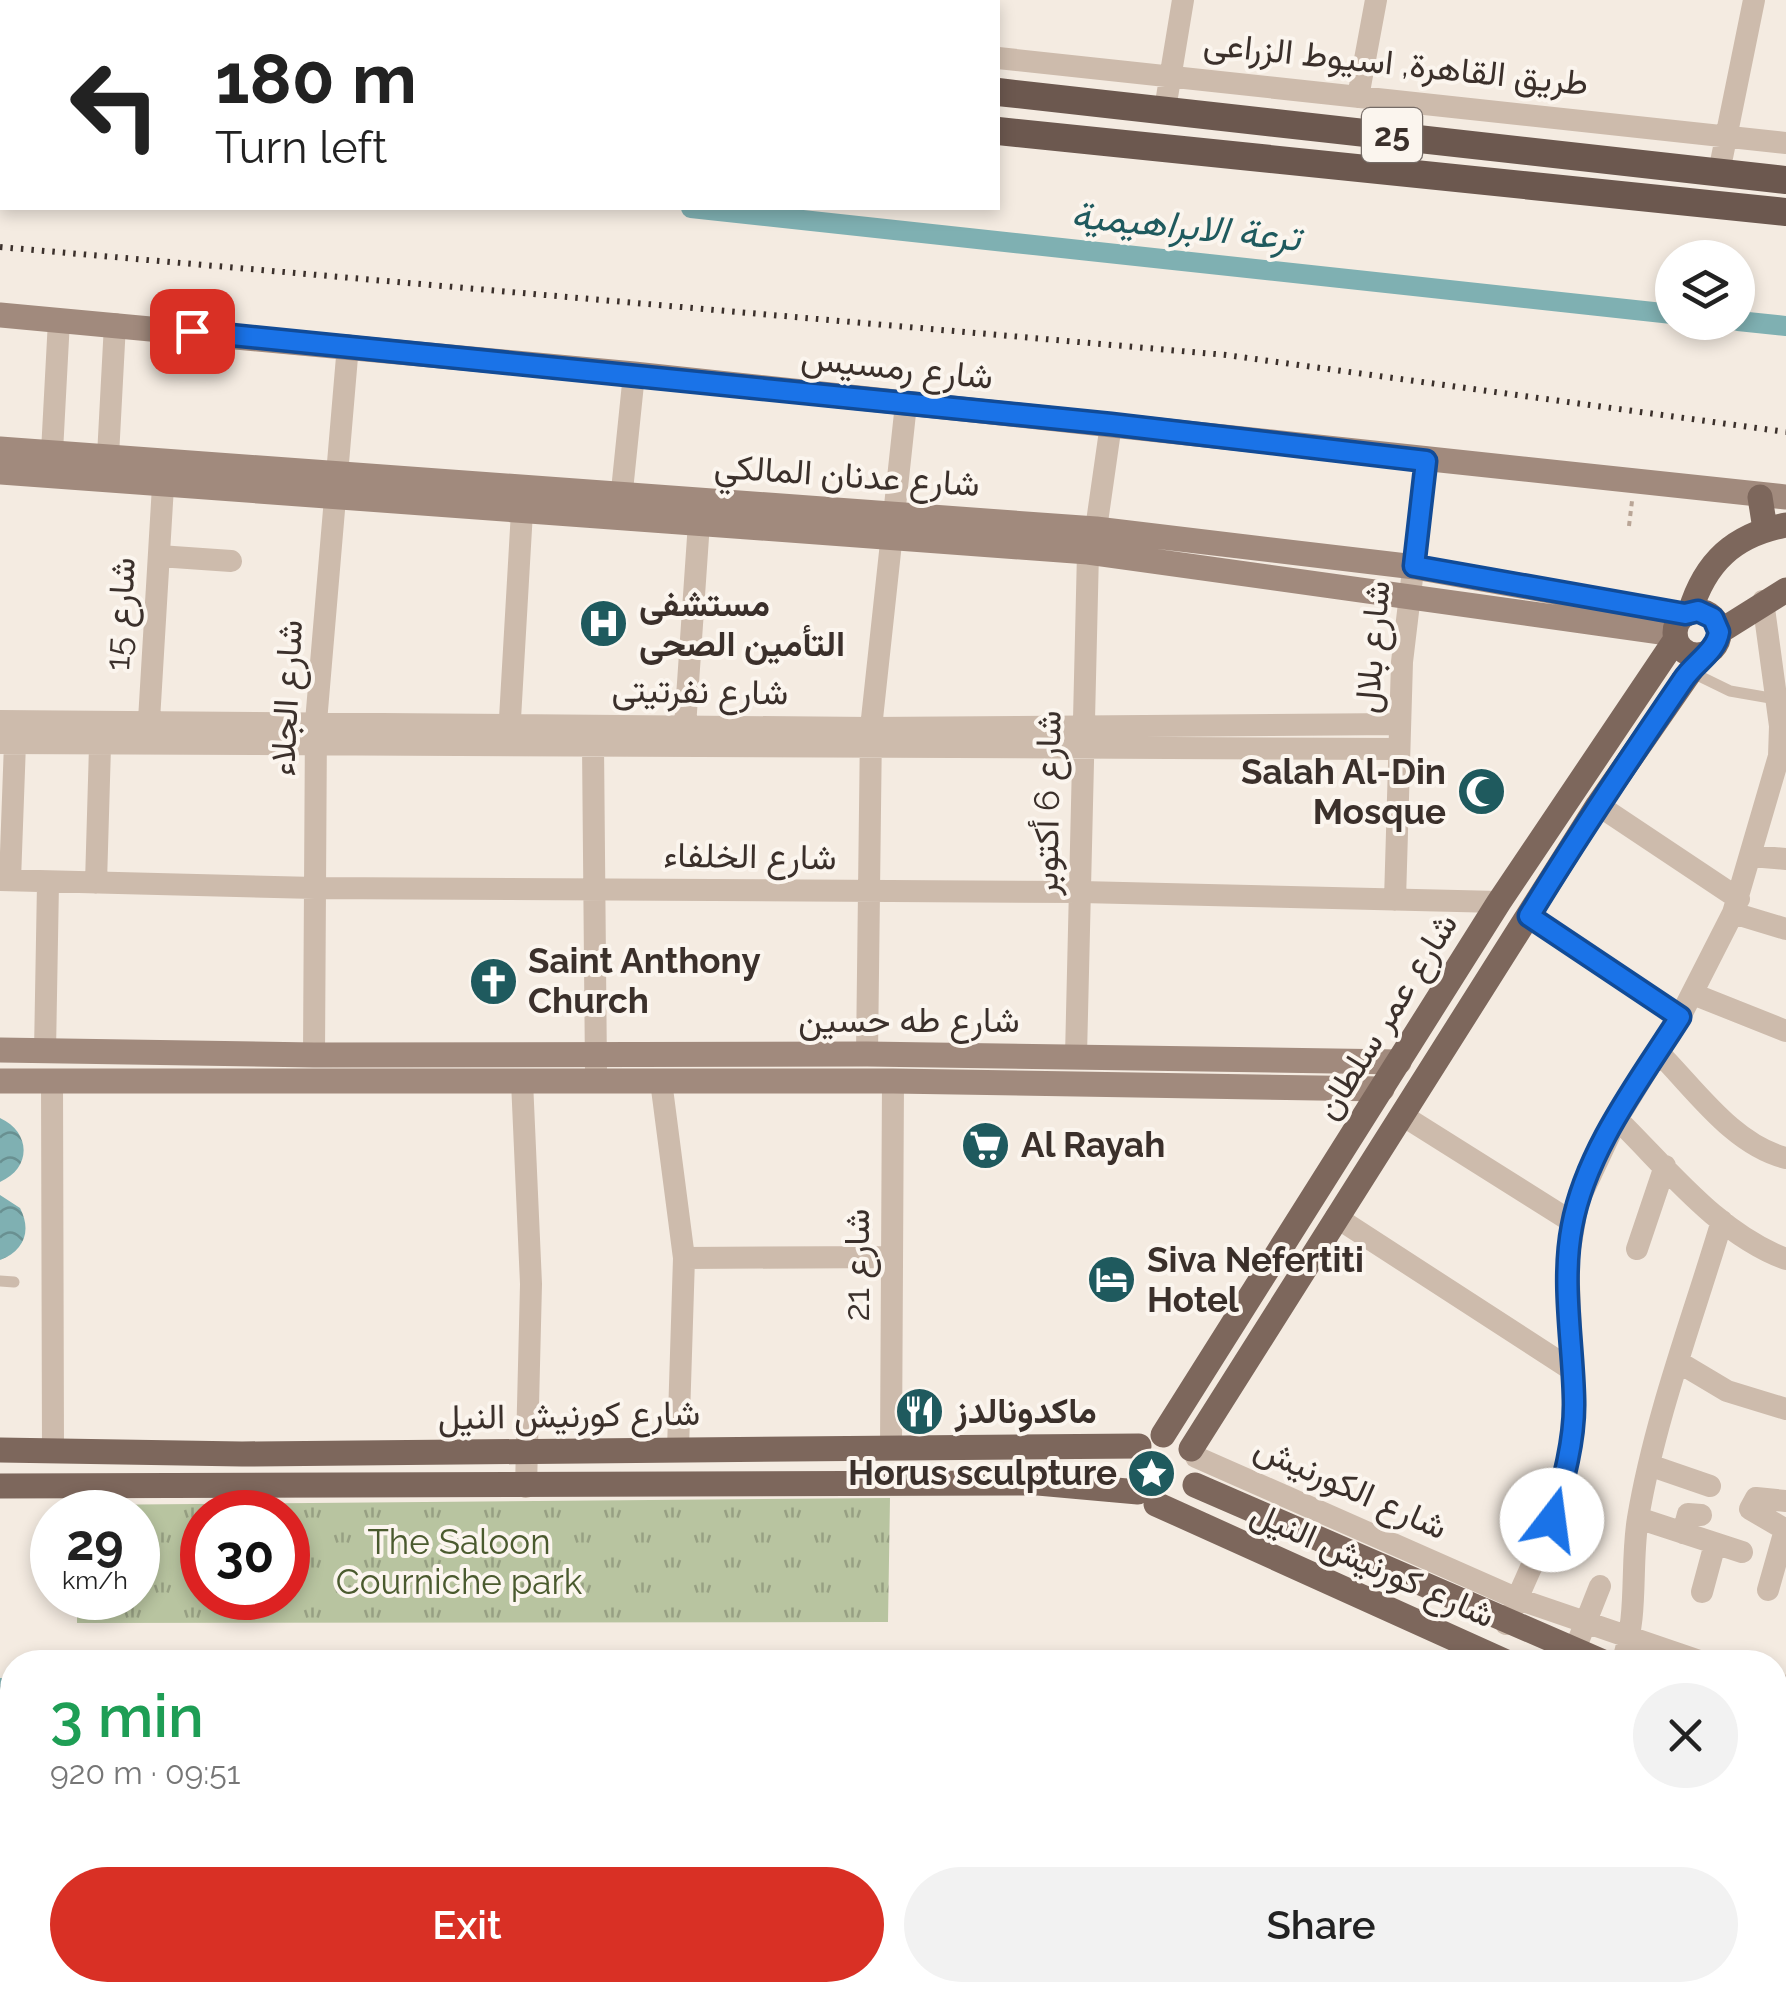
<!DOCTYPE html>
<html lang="en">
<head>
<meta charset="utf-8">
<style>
	:root { --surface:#fff; --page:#f2f2f2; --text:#222; --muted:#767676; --accent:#d93025 }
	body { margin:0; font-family:Raleway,Vazirmatn,sans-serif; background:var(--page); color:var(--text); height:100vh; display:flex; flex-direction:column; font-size:38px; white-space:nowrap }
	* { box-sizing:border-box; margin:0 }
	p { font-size:32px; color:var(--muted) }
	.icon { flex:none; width:55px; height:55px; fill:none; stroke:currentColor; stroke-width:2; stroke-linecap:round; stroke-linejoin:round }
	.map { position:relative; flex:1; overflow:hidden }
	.drawer { position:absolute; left:0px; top:1650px; width:1788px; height:352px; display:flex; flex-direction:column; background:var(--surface); border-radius:40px 40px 0 0; box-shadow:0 5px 15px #0003 }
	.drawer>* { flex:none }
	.guide { position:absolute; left:0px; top:0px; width:1000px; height:210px; box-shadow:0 5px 15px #0003; background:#fff; color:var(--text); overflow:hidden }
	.fabs { position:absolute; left:1655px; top:240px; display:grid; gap:20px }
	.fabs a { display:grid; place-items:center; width:100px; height:100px; border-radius:50%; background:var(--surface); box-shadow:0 5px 15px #0003; font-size:50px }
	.speed { position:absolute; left:30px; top:1490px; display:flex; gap:20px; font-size:50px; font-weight:700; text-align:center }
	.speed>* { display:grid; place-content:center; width:130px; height:130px; border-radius:50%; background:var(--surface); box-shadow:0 5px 15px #0003; line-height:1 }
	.speed small { font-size:25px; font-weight:400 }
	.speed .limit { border:15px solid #d22; background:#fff; color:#111 }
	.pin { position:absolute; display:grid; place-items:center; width:85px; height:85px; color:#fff; margin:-42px; border-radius:20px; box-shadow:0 5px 15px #0006 }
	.me { position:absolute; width:110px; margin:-55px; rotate:15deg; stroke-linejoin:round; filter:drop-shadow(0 0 8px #0008) }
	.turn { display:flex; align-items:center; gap:35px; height:210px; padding:0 50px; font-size:45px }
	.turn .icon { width:130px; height:130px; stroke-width:2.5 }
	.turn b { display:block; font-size:70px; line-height:85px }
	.round { display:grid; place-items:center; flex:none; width:105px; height:105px; border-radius:52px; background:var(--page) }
	.head { display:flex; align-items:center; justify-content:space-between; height:170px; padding:0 50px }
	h1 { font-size:60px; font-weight:600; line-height:75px; color:#1e9e55 }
	.primary-button { display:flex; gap:20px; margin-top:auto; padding:20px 50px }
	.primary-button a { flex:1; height:115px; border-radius:60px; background:var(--accent); color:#fff; font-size:40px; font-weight:600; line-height:115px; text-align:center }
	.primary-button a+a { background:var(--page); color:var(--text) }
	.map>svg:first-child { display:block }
	.park { fill:url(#park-tufts); fill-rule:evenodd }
	.water { fill:url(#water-waves) }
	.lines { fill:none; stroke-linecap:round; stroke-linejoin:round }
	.canal { stroke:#7fb0b2; stroke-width:20 }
	.path { stroke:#b9a596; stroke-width:4; stroke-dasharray:5 5; stroke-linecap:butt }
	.service { stroke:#cdbbac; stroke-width:11 }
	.minor { stroke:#cdbbac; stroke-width:22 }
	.secondary { stroke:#a18a7d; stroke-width:25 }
	.primary { stroke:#7d675c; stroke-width:25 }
	.trunk { stroke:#6c584f; stroke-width:28 }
	.rail { stroke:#3b302b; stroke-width:6; stroke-dasharray:2.5 8; stroke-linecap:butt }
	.route-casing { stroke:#114b97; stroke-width:25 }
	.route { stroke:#1a73e8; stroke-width:18 }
	.labels { text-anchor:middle; stroke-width:8; stroke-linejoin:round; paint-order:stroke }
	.shield { fill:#fbf5ee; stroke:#756b66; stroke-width:2.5 }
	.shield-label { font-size:32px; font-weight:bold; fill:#3b302b }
	.street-label { font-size:35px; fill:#3b302b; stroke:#fbf5ee }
	.poi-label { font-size:35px; font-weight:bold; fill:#3b302b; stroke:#fbf5ee; text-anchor:start }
	.park-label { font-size:35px; fill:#4a5a2e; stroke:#fbf5ee }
	.water-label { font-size:38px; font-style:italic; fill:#1f5a5e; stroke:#fbf5ee }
</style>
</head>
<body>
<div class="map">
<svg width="1786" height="2001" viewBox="0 0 1786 2001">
	<defs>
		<pattern id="park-tufts" width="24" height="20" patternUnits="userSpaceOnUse" patternTransform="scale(2.5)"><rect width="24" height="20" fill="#b8c4a0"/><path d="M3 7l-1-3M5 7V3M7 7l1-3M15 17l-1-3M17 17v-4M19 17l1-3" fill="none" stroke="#97a083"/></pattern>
		<pattern id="water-waves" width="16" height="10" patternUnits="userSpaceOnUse" patternTransform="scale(2.5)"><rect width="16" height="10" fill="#7fb0b2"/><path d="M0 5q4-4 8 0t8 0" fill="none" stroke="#699091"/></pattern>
	</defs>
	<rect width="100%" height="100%" fill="#f4ebe1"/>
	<path class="park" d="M890 1498 888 1622 77 1623V1598H138V1512H76V1505ZM202 1512H288V1598H202Z"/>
	<path class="water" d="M0 1118C31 1132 32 1168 0 1182Z
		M0 1195 20 1208C32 1231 24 1251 0 1260Z
		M0 1678 12 1679V1990H1775V1914L1786 1917V2001H0Z"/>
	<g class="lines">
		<path class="canal" d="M0 132 2 133
			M691 208 1672 314
			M1738 321 1786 326"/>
		<path class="path" d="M1629 526 1632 501"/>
		<path class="service" d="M1689 671 1730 691 1776 699
			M0 1281 14 1282"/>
		<path class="minor" d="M458 0 480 2
			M525 2 526 0
			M998 58 1786 143
			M1358 97 1376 0
			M1165 109 1183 0
			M1719 172 1754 0
			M52 452 59 320
			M108 456 115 324
			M620 510 634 374
			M1096 529 1111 424
			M159 556 231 561
			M0 721 871 728 1399 724
			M509 736 523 494
			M148 737 163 486
			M684 741 700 508
			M0 743 1398 749
			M593 745 596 1072
			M1598 805 1739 899
			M1751 856 1786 859
			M0 880 315 888 1081 892 1499 902
			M10 880 15 743
			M96 883 100 746
			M1395 900 1402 662 1426 461
			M1733 913 1786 929
			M1529 916 1680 1017
			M1693 994 1786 1031
			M45 1052 48 883
			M1658 1052C1695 1089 1733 1145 1786 1158
			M867 1054 871 728 906 404
			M314 1055 316 722 348 345
			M1076 1056 1088 552
			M52 1081 53 1450
			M522 1081 531 1284 526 1487
			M661 1081 684 1258 678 1449
			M1402 1115 1572 1222
			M1617 1119C1667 1168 1718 1234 1786 1259
			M1336 1217 1572 1370
			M1637 1249 1665 1166
			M684 1258 892 1257
			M1680 1363 1727 1391 1786 1409
			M891 1448 893 1081
			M1196 1457 1518 1599 1702 1662
			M1649 1465 1710 1486
			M1786 1501 1756 1498 1750 1509 1786 1530
			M1638 1518 1742 1552
			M1683 1533 1688 1514 1701 1515
			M1768 1590 1785 1530
			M1702 1592 1715 1544
			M1506 1624 1552 1520 1571 1443 1574 1403 1568 1261 1578 1202 1617 1119 1680 1017 1733 913 1779 756 1780 726 1763 601
			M1579 1639 1600 1586
			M1622 1662C1639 1615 1630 1566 1638 1518 1655 1417 1693 1318 1722 1221
			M1775 1684 1786 1686"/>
		<path class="secondary" d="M0 315 634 374 1786 497
			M0 449 1096 529 1415 567 1685 615
			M0 472 1088 552 1675 634
			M0 1050 314 1055 867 1054 1399 1062
			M0 1081H893L1382 1089"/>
		<path class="primary" d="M1760 497 1765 529
			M1675 633a22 22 0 1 1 44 0a22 22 0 1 1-44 0Z
			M1690 612C1705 562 1734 535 1786 525
			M1719 632 1786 590
			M1163 1435 1499 902 1676 639
			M1191 1449 1598 805 1702 655
			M0 1450 242 1454 1139 1446
			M1195 1485 1603 1662
			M0 1486 1038 1483 1138 1492
			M1156 1504 1506 1662
			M1775 1718 1786 1721
			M1775 1750 1786 1753"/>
		<path class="trunk" d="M164 0 186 2
			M0 16H2
			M998 92 1786 180
			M998 131 1786 212"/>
		<path class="rail" d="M0 247 1226 355 1786 432"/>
	</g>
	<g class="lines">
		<defs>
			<path id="route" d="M192 331 1111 424 1426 461 1414 566 1685 614 1698 611 1713 618 1719 632C1716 652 1694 663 1683 680 1630 758 1578 835 1529 916L1680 1017C1640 1080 1586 1150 1572 1226 1561 1283 1573 1343 1574 1400 1575 1441 1563 1482 1552 1520"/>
		</defs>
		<use href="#route" class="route-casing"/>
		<use href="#route" class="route"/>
	</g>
	<defs>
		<symbol id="hospital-disc" viewBox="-11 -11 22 22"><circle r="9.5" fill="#1f5a5e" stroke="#fbf5ee"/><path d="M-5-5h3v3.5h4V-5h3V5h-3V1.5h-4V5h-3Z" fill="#fff"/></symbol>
		<symbol id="mosque-disc" viewBox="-11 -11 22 22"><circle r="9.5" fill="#1f5a5e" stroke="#fbf5ee"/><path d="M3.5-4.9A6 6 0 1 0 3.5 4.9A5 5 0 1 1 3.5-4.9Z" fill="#fff"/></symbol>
		<symbol id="church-disc" viewBox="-11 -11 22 22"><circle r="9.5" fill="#1f5a5e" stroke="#fbf5ee"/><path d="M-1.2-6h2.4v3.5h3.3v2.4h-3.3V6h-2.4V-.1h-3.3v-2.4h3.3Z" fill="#fff"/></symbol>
		<symbol id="supermarket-disc" viewBox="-11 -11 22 22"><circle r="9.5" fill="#1f5a5e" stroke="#fbf5ee"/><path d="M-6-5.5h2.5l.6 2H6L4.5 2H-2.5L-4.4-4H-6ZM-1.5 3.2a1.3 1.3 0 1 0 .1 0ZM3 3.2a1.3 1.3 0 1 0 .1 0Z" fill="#fff"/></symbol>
		<symbol id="hotel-disc" viewBox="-11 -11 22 22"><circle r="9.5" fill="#1f5a5e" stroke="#fbf5ee"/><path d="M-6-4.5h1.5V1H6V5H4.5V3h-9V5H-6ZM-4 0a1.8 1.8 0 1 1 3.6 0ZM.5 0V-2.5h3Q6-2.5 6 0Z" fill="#fff"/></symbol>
		<symbol id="restaurant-disc" viewBox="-11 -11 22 22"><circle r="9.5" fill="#1f5a5e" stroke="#fbf5ee"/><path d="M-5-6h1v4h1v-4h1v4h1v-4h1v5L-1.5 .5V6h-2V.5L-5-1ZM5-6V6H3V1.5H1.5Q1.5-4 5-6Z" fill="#fff"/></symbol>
		<symbol id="sight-disc" viewBox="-11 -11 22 22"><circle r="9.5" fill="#1f5a5e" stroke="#fbf5ee"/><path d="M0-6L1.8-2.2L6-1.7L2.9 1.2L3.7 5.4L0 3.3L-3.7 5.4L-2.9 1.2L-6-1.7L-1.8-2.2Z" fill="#fff"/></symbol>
	</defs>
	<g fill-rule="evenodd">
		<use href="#hospital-disc" x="576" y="596" width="55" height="55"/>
		<use href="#mosque-disc" x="1454" y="764" width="55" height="55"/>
		<use href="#church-disc" x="466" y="954" width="55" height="55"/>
		<use href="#supermarket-disc" x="958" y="1118" width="55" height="55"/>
		<use href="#hotel-disc" x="1084" y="1252" width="55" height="55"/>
		<use href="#restaurant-disc" x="892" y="1384" width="55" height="55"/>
		<use href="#sight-disc" x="1124" y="1446" width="55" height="55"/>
	</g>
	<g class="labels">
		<rect class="shield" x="1362" y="108" width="60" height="54" rx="8"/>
		<g class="shield-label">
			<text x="1392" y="146">25</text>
		</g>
		<g class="street-label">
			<text transform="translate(1396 63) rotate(6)" y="12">طريق القاهرة, اسيوط الزراعى</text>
			<text transform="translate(897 367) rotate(6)" y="12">شارع رمسيس</text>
			<text transform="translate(847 475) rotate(4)" y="12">شارع عدنان المالكي</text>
			<text transform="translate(120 614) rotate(-87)" y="12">شارع 15</text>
			<text transform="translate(1372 647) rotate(-85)" y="12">شارع بلال</text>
			<text transform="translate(700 691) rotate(1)" y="12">شارع نفرتيتى</text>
			<text transform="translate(286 698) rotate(-87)" y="12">شارع الجلاء</text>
			<text transform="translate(1047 803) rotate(-89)" y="12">شارع 6 أكتوبر</text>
			<text transform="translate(750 856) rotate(1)" y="12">شارع الخلفاء</text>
			<text transform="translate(1386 1016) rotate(-58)" y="12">شارع عمر سلطان</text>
			<text x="909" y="1032">شارع طه حسين</text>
			<text transform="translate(857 1265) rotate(-90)" y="12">شارع 21</text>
			<text transform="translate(569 1415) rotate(-1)" y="12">شارع كورنيش النيل</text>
			<text transform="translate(1351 1487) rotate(24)" y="12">شارع الكورنيش</text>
			<text transform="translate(1373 1564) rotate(24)" y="12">شارع كورنيش النيل</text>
		</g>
		<g class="poi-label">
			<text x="639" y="616">مستشفى<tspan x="639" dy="40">التأمين الصحى</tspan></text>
			<text x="1446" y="784" text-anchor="end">Salah Al-Din<tspan x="1446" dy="40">Mosque</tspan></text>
			<text x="528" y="973">Saint Anthony<tspan x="528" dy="40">Church</tspan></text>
			<text x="1021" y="1157">Al Rayah</text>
			<text x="1147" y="1272">Siva Nefertiti<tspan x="1147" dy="40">Hotel</tspan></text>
			<text x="955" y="1423">ماكدونالدز</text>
			<text x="1117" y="1485" text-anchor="end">Horus sculpture</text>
		</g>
		<g class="park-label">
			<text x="459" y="1554">The Saloon<tspan x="459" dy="40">Courniche park</tspan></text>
		</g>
		<g class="water-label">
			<text transform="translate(1186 226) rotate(6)" y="13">ترعة الابراهيمية</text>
		</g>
	</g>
</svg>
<div class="fabs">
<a><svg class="icon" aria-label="layers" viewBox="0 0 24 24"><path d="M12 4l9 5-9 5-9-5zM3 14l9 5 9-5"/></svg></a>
</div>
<div class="speed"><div>29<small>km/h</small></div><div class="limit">30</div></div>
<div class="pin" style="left:192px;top:331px;background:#d93025"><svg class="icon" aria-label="arrive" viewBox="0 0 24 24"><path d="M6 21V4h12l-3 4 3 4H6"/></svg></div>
<svg class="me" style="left:1552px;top:1520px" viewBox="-20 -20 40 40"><circle r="19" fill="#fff"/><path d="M0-13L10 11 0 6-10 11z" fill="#1a73e8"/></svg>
<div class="guide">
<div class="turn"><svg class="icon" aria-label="left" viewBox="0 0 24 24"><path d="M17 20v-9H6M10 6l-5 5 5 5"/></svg><div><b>180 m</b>Turn left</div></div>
</div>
<section class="drawer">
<div class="head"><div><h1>3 min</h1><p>920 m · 09:51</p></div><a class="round"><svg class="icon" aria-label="close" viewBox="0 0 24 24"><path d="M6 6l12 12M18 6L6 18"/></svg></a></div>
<div class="primary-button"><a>Exit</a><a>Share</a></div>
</section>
</div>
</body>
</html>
